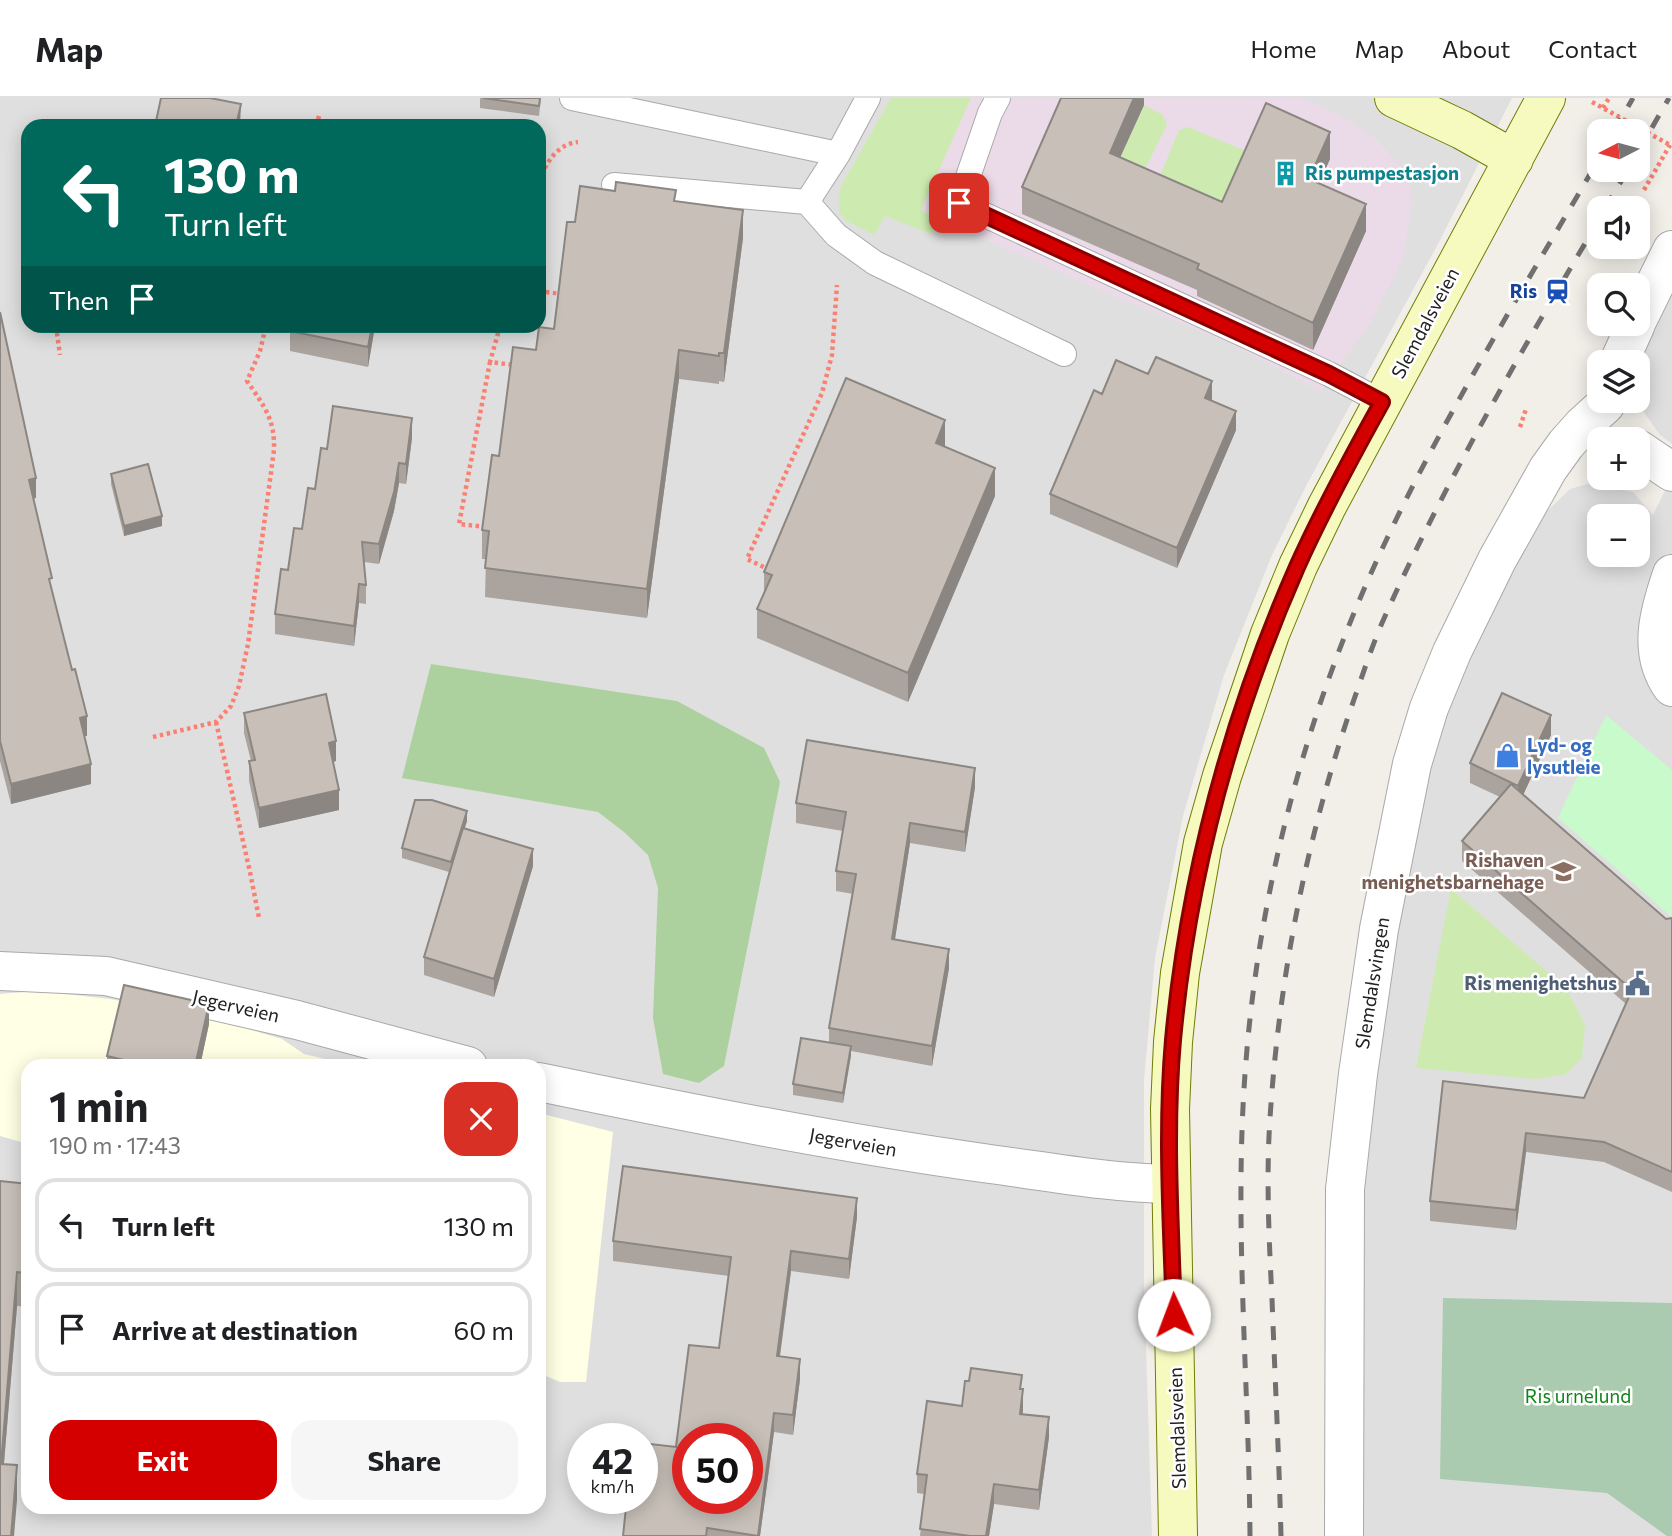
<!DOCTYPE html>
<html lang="en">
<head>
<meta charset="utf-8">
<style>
	:root { --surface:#fff; --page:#f6f6f6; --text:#202124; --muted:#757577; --line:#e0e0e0; --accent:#d40000 }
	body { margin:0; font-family:Commissioner,sans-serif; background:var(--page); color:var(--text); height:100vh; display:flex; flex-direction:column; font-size:26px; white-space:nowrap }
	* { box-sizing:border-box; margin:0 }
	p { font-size:23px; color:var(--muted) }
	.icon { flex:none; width:38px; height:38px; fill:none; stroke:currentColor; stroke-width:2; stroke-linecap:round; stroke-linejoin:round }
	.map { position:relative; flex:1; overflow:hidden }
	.sheet { position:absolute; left:21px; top:961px; width:525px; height:455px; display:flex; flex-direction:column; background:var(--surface); border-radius:21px; box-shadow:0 4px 18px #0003 }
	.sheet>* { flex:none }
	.banner { position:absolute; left:21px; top:21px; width:525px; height:214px; border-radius:21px; box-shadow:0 4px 18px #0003; background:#00695c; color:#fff; overflow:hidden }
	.needle { width:46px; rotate:264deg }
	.fabs { position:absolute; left:1587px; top:21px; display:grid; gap:14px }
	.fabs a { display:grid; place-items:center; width:63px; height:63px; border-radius:14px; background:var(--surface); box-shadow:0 4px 18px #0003; font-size:35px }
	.speed { position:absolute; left:567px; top:1325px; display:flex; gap:14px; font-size:35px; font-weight:700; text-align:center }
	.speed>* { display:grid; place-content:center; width:91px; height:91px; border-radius:50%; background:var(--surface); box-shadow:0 4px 18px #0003; line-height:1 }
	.speed small { font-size:18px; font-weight:400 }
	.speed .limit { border:10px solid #d22; background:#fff; color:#111 }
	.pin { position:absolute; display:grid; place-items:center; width:60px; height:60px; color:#fff; margin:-30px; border-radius:14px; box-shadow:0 4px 10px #0006 }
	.me { position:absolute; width:77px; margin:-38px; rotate:358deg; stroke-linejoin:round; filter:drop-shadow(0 0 5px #0008) }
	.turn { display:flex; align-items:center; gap:24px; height:147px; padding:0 28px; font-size:32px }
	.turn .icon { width:91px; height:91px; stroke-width:2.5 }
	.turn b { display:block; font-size:49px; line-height:60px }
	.then { display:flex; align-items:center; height:66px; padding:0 28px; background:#0003; gap:14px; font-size:26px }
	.round { display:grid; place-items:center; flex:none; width:74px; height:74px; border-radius:21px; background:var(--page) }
	.summary { display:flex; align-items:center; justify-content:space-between; height:119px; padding:0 28px }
	h1 { font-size:42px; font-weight:700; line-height:52px }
	.primary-button { display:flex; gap:14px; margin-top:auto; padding:14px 28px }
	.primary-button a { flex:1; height:80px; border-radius:21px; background:var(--accent); color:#fff; font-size:28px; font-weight:700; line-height:80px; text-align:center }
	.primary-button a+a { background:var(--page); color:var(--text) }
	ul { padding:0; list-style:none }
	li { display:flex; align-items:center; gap:21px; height:94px; margin:0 14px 10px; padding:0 14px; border:4px solid var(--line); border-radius:21px }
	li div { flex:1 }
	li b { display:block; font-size:26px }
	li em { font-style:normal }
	header { display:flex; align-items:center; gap:42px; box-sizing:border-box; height:98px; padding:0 35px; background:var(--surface); border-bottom:2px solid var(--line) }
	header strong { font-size:33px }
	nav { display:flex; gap:38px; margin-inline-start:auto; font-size:24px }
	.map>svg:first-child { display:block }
	.residential { fill:#e0dfdf; fill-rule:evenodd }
	.industrial { fill:#ebdbe8 }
	.education { fill:#ffffe5 }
	.grass { fill:#cdebb0 }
	.forest { fill:#add19e }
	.cemetery { fill:#aacbaf }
	.park { fill:#c8facc }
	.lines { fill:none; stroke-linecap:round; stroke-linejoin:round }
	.lane-casing { stroke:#a9a9a9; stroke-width:26 }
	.street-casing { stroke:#a9a9a9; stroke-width:40 }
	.secondary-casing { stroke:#707d05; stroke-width:40 }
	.path { stroke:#fa8072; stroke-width:4.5; stroke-dasharray:3.5 3.5; stroke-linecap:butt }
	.lane { stroke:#fff; stroke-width:24 }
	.street { stroke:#fff; stroke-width:38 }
	.secondary { stroke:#f7fabf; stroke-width:38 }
	.rail { stroke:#707070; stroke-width:5; stroke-dasharray:14 14; stroke-linecap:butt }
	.wall { fill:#aba49e }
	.shaded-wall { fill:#8b8681 }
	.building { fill:#c7bfb8; stroke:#8b8681; stroke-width:2; fill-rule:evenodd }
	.route-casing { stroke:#8a0000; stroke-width:18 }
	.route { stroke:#d40000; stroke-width:12 }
	.labels { text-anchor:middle; stroke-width:5; stroke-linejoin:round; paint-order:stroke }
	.culture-label { font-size:19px; font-weight:bold; fill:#0d838f; stroke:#fff; text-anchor:start }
	.transit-label { font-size:19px; font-weight:bold; fill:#164399; stroke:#fff; text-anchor:end }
	.street-label { font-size:19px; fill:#222; stroke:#fff }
	.shop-label { font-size:19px; font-weight:bold; fill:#366cbe; stroke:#fff; text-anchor:start }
	.education-label { font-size:19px; font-weight:bold; fill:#785e54; stroke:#fff; text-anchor:end }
	.service-label { font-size:19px; font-weight:bold; fill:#4e5e75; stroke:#fff; text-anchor:end }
	.park-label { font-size:19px; fill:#0c8416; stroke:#fff }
</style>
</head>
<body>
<header>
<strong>Map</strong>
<nav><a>Home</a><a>Map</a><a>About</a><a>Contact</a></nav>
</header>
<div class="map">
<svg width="1672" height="1438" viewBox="0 0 1672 1438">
	<rect width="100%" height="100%" fill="#f2efe9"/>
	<path class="residential" d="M0 0H1512L1438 146 1306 388 1272 457 1224 577 1183 718 1155 860 1144 982V1187L1152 1438H0ZM28 28H539V228H28ZM28 968H539V1409H28ZM583 1340H642V1400H583ZM688 1340H747V1400H688Z
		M1672 189V346L1660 337 1643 313 1638 295V266Z
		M1672 378V1438H1361L1359 1134 1377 944 1425 680 1445 614 1471 553 1534 426 1570 391 1591 385 1633 394 1653 417ZM1600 418H1638V457H1600Z"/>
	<path class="industrial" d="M971 0H1303L1343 19 1374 39 1401 69 1408 84 1412 104 1403 162 1371 223 1321 294 1227 244 1130 205 921 113Z"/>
	<path class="education" d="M37 893 110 901 211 920 282 941 304 956 355 968H28V1046L0 1038V896Z
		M539 1015 613 1034 586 1284H560L539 1275Z"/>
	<path class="grass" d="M891 0H971L921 112 938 120 931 136 885 118 874 137 845 122 840 115 839 98 841 88Z
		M1144 7 1163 17 1167 27 1134 93 1110 83Z
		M1188 29 1255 57 1292 153 1155 90 1179 32Z
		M1451 791 1566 890 1585 927 1582 960 1566 976 1535 981 1416 970Z"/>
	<path class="forest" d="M431 566 677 603 764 650 780 684 724 968 699 985 663 976 653 920 658 790 648 757 624 734 598 714 402 680Z"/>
	<path class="cemetery" d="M1443 1200 1672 1205V1438H1667L1607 1395 1440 1381Z"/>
	<path class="park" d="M1606 617 1672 672V819L1558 720Z"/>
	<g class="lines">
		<defs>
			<path id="lane" d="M572 0 838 56
				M998 0 990 15 959 105 1329 276 1382 304
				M614 87 807 104 838 56 868 0
				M807 104 836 137 875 165 1064 256"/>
			<path id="street" d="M1638 221 1672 152
				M1619 264 1636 226
				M1638 351 1672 374
				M1672 476C1659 514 1647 554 1672 589
				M0 873 106 878 297 922 468 968
				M539 984C689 1015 839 1045 990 1066 1050 1074 1110 1085 1170 1086
				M1344 1438 1345 1091 1358 976 1379 831 1412 666 1429 610 1452 554 1497 462 1548 371 1566 346 1583 327 1605 307 1607 303"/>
			<path id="secondary" d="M1394 0 1462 32 1514 61
				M1178 1438 1170 1011 1173 944 1180 875 1203 745 1222 678 1270 536 1298 468 1327 408 1546 0"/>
		</defs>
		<use href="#lane" class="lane-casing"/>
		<use href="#street" class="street-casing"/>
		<use href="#secondary" class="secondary-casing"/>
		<path class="path" d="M1592 4 1672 48
			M1603 10 1609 0
			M316 28 320 15
			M539 83C546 65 557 46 578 44
			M1644 92 1670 47
			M539 193 561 196
			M56 228 60 257
			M500 228 490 264 514 267
			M1520 329 1526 311
			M486 429 459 426 490 264
			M770 472 747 461 822 295 832 257 837 187
			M216 624 250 774 259 820
			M153 639 216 624 231 608 239 588 248 546 274 352C275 321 264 308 247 283L260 253 266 228"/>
		<use href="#lane" class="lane"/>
		<use href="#street" class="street"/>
		<use href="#secondary" class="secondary"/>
		<path class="rail" d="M1614 33 1633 0
			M1638 54 1669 0
			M1605 110 1628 72
			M1250 1438C1249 1279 1233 1121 1246 963 1260 786 1308 609 1383 449 1446 314 1526 187 1600 59
			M1281 1438C1279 1359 1275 1280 1272 1201 1269 1141 1266 1080 1270 1020 1279 881 1306 742 1351 610 1361 582 1370 553 1382 525 1444 385 1522 252 1600 120"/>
	</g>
	<path class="wall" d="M480 0H541L539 18 480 10Z
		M1144 0V7L1120 59 1222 104 1330 61 1319 85 1366 133 1313 252 1197 198V192L1022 116V89Z
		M676 103 743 140 724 284 719 283V286L679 281 647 520 485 499 486 461H482V432L499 358 536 252 554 231Z
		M0 214 36 400H33L52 493 87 638H84L91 686 11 706 0 663Z
		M291 228H375L368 269 290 253V233Z
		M1102 296 1212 303 1236 332 1177 470 1050 416V396Z
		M412 340 406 386 399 385 394 413 379 466 364 464 366 487V506L359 505 354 548 275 536V516L327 351Z
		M945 349 995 398 908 604 757 540V511L764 496V474Z
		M111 376 162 428 124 438 111 386Z
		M244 615 336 663 333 664 339 712 259 730 249 683V663H251L244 635Z
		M1551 637 1523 697 1666 821 1672 820V1094L1604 1064 1526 1054 1516 1132 1430 1123V1103L1443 983 1584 1000 1626 906 1462 763V743L1500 699 1470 685V665Z
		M975 689 965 754 910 745 895 841 949 870 932 968 851 953 843 1005 793 997V986L829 945V930L853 796 836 793V773L843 733 796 725V705Z
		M467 723 464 730 533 768 494 899 424 877V859L449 774 402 760V750Z
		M209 926 200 968H107V958Z
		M0 1083 28 1086V1209L17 1208 4 1366 17 1402 0 1438Z
		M857 1119 849 1181 791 1173 780 1259 800 1281 793 1337 774 1334 760 1438H623L676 1349 719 1250 729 1178 613 1163V1143Z
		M969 1283 1022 1291 1023 1311V1316L1049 1339 1039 1412 994 1406 989 1438H920L924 1396 917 1395V1376L962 1308Z"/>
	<path class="shaded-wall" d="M1134 0H1144V7L1110 82V55Z
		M241 6 240 28H236Z
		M1330 34V61L1309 108V81Z
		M1366 106V133L1313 252V225Z
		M743 112V140L724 284V255Z
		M372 228H375L368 269V249Z
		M679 252V281L647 520V491Z
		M1212 283V303L1205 300Z
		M1236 313V332L1177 470V450Z
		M412 320V340L406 386V366Z
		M945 322V350L936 345Z
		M399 365V385L394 413 379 466V446Z
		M995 370V398L908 604V575Z
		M36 380V400L29 402V382Z
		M162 418V428L124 438V428Z
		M359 486V505L354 548V528Z
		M1551 617V637L1518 708V688Z
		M87 618V638L80 639V620Z
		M336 643V663L329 665V645Z
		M91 666V686L11 706V686Z
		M975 670V689L965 754V734Z
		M339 692V712L259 730V710Z
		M467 713V723L451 775V764Z
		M910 725V745L892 860V841Z
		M533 751V768L494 899V881Z
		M949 851V870L932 968V948Z
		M209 906V926L200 968H195Z
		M851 948V958L843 1005V995Z
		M1526 1035V1054L1516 1132V1112Z
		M857 1100V1119L849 1181V1161Z
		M791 1153V1173L777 1278V1258Z
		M17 1174V1208L1 1400V1366Z
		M800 1261V1281L793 1337V1317Z
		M1023 1291V1311L1020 1336V1316Z
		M774 1315V1334L760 1438H758Z
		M1049 1319V1339L1039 1412V1392Z
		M17 1367V1402L14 1438H11Z
		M994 1386V1406L989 1438H986Z"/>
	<path class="building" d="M161 0H210L241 6 236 28H155Z
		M483 0H540L539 8Z
		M1061 0H1134L1110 55 1222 104 1266 5 1330 34 1309 81 1366 106 1313 225 1197 171 1199 166 1022 89Z
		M616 84 676 92 674 103 743 112 724 255H719V258L679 252 647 491 485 470 489 433 482 432 492 357 499 358 513 249 536 252 539 229 554 231 567 124H575L580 88 615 93Z
		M0 214 36 380 29 382 52 480 49 481 72 572 75 571 87 618 80 620 91 666 11 686 0 643Z
		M291 228H372L368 249 290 233Z
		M1156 259 1212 283 1205 300 1236 313 1177 450 1050 396 1094 292 1102 296 1116 262 1148 276Z
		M846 280 945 322 936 345 995 370 908 575 757 511 772 477 764 474Z
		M333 308 412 320 406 366 399 365 394 394 379 446 362 444 366 487 359 486 354 528 275 516 281 471 288 472 294 430 302 431 308 390 315 391 321 350 327 351Z
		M148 366 162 418 124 428 111 376Z
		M1502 595 1551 617 1518 688 1470 665Z
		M326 596 336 643 329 645 339 692 259 710 249 663 255 662 244 615Z
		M807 642 975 670 965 734 910 725 892 841 949 851 932 948 829 930 856 776 836 773 846 714 796 705Z
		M1511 686 1666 821 1672 820V1074L1604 1044 1526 1035 1516 1112 1430 1103 1443 983 1584 1000 1632 892 1462 743Z
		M415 702H432L467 713 451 764 402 750Z
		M463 730 533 751 494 881 424 859Z
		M124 887 209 906 195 968H149L107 958Z
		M801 940 851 948 843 995 793 986Z
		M623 1068 857 1100 849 1161 791 1153 777 1258 800 1261 793 1317 774 1315 758 1438 707 1430 706 1438H623L627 1400H642V1345L676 1349 689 1247 719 1250 731 1159 613 1143ZM688 1340H747V1400H688Z
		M0 1083 28 1086V1175L17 1174 1 1366 17 1367 11 1438H0Z
		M971 1270 1022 1277 1020 1291H1023L1020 1316 1049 1319 1039 1392 994 1386 986 1438H970L920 1431 927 1377 917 1376 927 1303 962 1308 965 1283H969Z"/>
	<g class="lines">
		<defs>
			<path id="route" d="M959 105 1329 276 1382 304C1352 358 1322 413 1297 469 1231 619 1188 779 1173 942 1165 1033 1171 1126 1174 1217"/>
		</defs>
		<use href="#route" class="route-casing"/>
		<use href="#route" class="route"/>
	</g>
	<defs>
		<symbol id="building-bare" viewBox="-9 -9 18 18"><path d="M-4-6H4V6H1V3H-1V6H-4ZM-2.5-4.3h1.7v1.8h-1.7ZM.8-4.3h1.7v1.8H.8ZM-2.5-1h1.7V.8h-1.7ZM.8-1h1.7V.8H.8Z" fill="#0f9aa8" stroke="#fff" stroke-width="2.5" paint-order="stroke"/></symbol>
		<symbol id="station-bare" viewBox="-9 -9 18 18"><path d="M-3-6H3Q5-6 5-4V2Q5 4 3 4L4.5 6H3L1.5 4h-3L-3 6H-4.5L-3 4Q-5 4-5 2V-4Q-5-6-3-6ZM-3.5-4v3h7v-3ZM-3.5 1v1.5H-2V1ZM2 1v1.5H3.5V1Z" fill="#1a4fb4" stroke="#fff" stroke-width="2.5" paint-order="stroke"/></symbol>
		<symbol id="shop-bare" viewBox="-9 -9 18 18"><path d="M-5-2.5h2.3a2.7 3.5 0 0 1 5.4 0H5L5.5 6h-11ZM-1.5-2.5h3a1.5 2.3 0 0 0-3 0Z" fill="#3f7fe0" stroke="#fff" stroke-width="2.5" paint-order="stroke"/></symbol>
		<symbol id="school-bare" viewBox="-9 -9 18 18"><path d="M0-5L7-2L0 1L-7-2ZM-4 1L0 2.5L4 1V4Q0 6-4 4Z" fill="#8d6e63" stroke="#fff" stroke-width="2.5" paint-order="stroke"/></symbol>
		<symbol id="civic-bare" viewBox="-9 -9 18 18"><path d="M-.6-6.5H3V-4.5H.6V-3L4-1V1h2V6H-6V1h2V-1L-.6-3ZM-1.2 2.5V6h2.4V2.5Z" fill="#5c6f8a" stroke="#fff" stroke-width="2.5" paint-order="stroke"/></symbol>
	</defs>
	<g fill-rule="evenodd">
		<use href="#building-bare" x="1268" y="58" width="35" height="35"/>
		<use href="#station-bare" x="1540" y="176" width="35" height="35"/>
		<use href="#shop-bare" x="1490" y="640" width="35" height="35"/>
		<use href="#school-bare" x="1546" y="756" width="35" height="35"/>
		<use href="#civic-bare" x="1620" y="868" width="35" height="35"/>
	</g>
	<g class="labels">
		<g class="culture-label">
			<text x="1305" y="82">Ris pumpestasjon</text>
		</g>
		<g class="transit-label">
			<text x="1537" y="200">Ris</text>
		</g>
		<g class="street-label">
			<text transform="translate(1425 225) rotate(-62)" y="7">Slemdalsveien</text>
			<text transform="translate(1372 885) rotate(-81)" y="7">Slemdalsvingen</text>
			<text transform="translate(236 908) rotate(13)" y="7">Jegerveien</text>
			<text transform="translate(853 1044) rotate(10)" y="7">Jegerveien</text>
			<text transform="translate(1177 1330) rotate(-92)" y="7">Slemdalsveien</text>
		</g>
		<g class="shop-label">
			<text x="1527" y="654">Lyd- og<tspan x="1527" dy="22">lysutleie</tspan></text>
		</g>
		<g class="education-label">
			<text x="1544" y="769">Rishaven<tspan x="1544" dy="22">menighetsbarnehage</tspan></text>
		</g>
		<g class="service-label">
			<text x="1617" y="892">Ris menighetshus</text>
		</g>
		<g class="park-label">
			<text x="1578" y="1305">Ris urnelund</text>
		</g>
	</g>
</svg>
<div class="fabs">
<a><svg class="needle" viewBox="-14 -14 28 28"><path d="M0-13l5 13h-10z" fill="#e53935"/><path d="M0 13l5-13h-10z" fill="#757577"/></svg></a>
<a><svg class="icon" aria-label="sound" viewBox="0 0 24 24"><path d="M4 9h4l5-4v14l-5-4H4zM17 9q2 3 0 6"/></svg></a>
<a><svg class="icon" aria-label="search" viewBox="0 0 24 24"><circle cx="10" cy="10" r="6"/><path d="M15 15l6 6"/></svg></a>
<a><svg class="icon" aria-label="layers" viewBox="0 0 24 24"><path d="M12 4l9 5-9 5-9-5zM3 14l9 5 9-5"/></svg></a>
<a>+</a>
<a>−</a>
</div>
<div class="speed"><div>42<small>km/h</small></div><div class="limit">50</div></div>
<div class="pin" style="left:959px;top:105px;background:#d93025"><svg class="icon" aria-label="arrive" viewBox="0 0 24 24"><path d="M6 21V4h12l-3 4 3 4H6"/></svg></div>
<svg class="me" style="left:1174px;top:1217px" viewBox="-20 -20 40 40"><circle r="19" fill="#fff"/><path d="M0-13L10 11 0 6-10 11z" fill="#d40000"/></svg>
<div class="banner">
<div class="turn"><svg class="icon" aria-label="left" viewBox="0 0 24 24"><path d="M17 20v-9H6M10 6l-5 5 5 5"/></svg><div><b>130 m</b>Turn left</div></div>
<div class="then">Then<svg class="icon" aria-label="arrive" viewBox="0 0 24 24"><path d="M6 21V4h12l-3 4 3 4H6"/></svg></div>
</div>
<section class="sheet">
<div class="summary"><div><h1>1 min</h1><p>190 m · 17:43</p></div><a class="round" style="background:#d93025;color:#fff"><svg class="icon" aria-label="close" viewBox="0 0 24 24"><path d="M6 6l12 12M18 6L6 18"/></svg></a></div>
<ul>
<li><svg class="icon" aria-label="left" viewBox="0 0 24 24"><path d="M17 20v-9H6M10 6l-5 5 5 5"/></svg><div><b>Turn left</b></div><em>130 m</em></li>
<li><svg class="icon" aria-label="arrive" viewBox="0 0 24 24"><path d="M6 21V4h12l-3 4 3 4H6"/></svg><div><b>Arrive at destination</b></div><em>60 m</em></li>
</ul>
<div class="primary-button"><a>Exit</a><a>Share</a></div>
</section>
</div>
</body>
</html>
